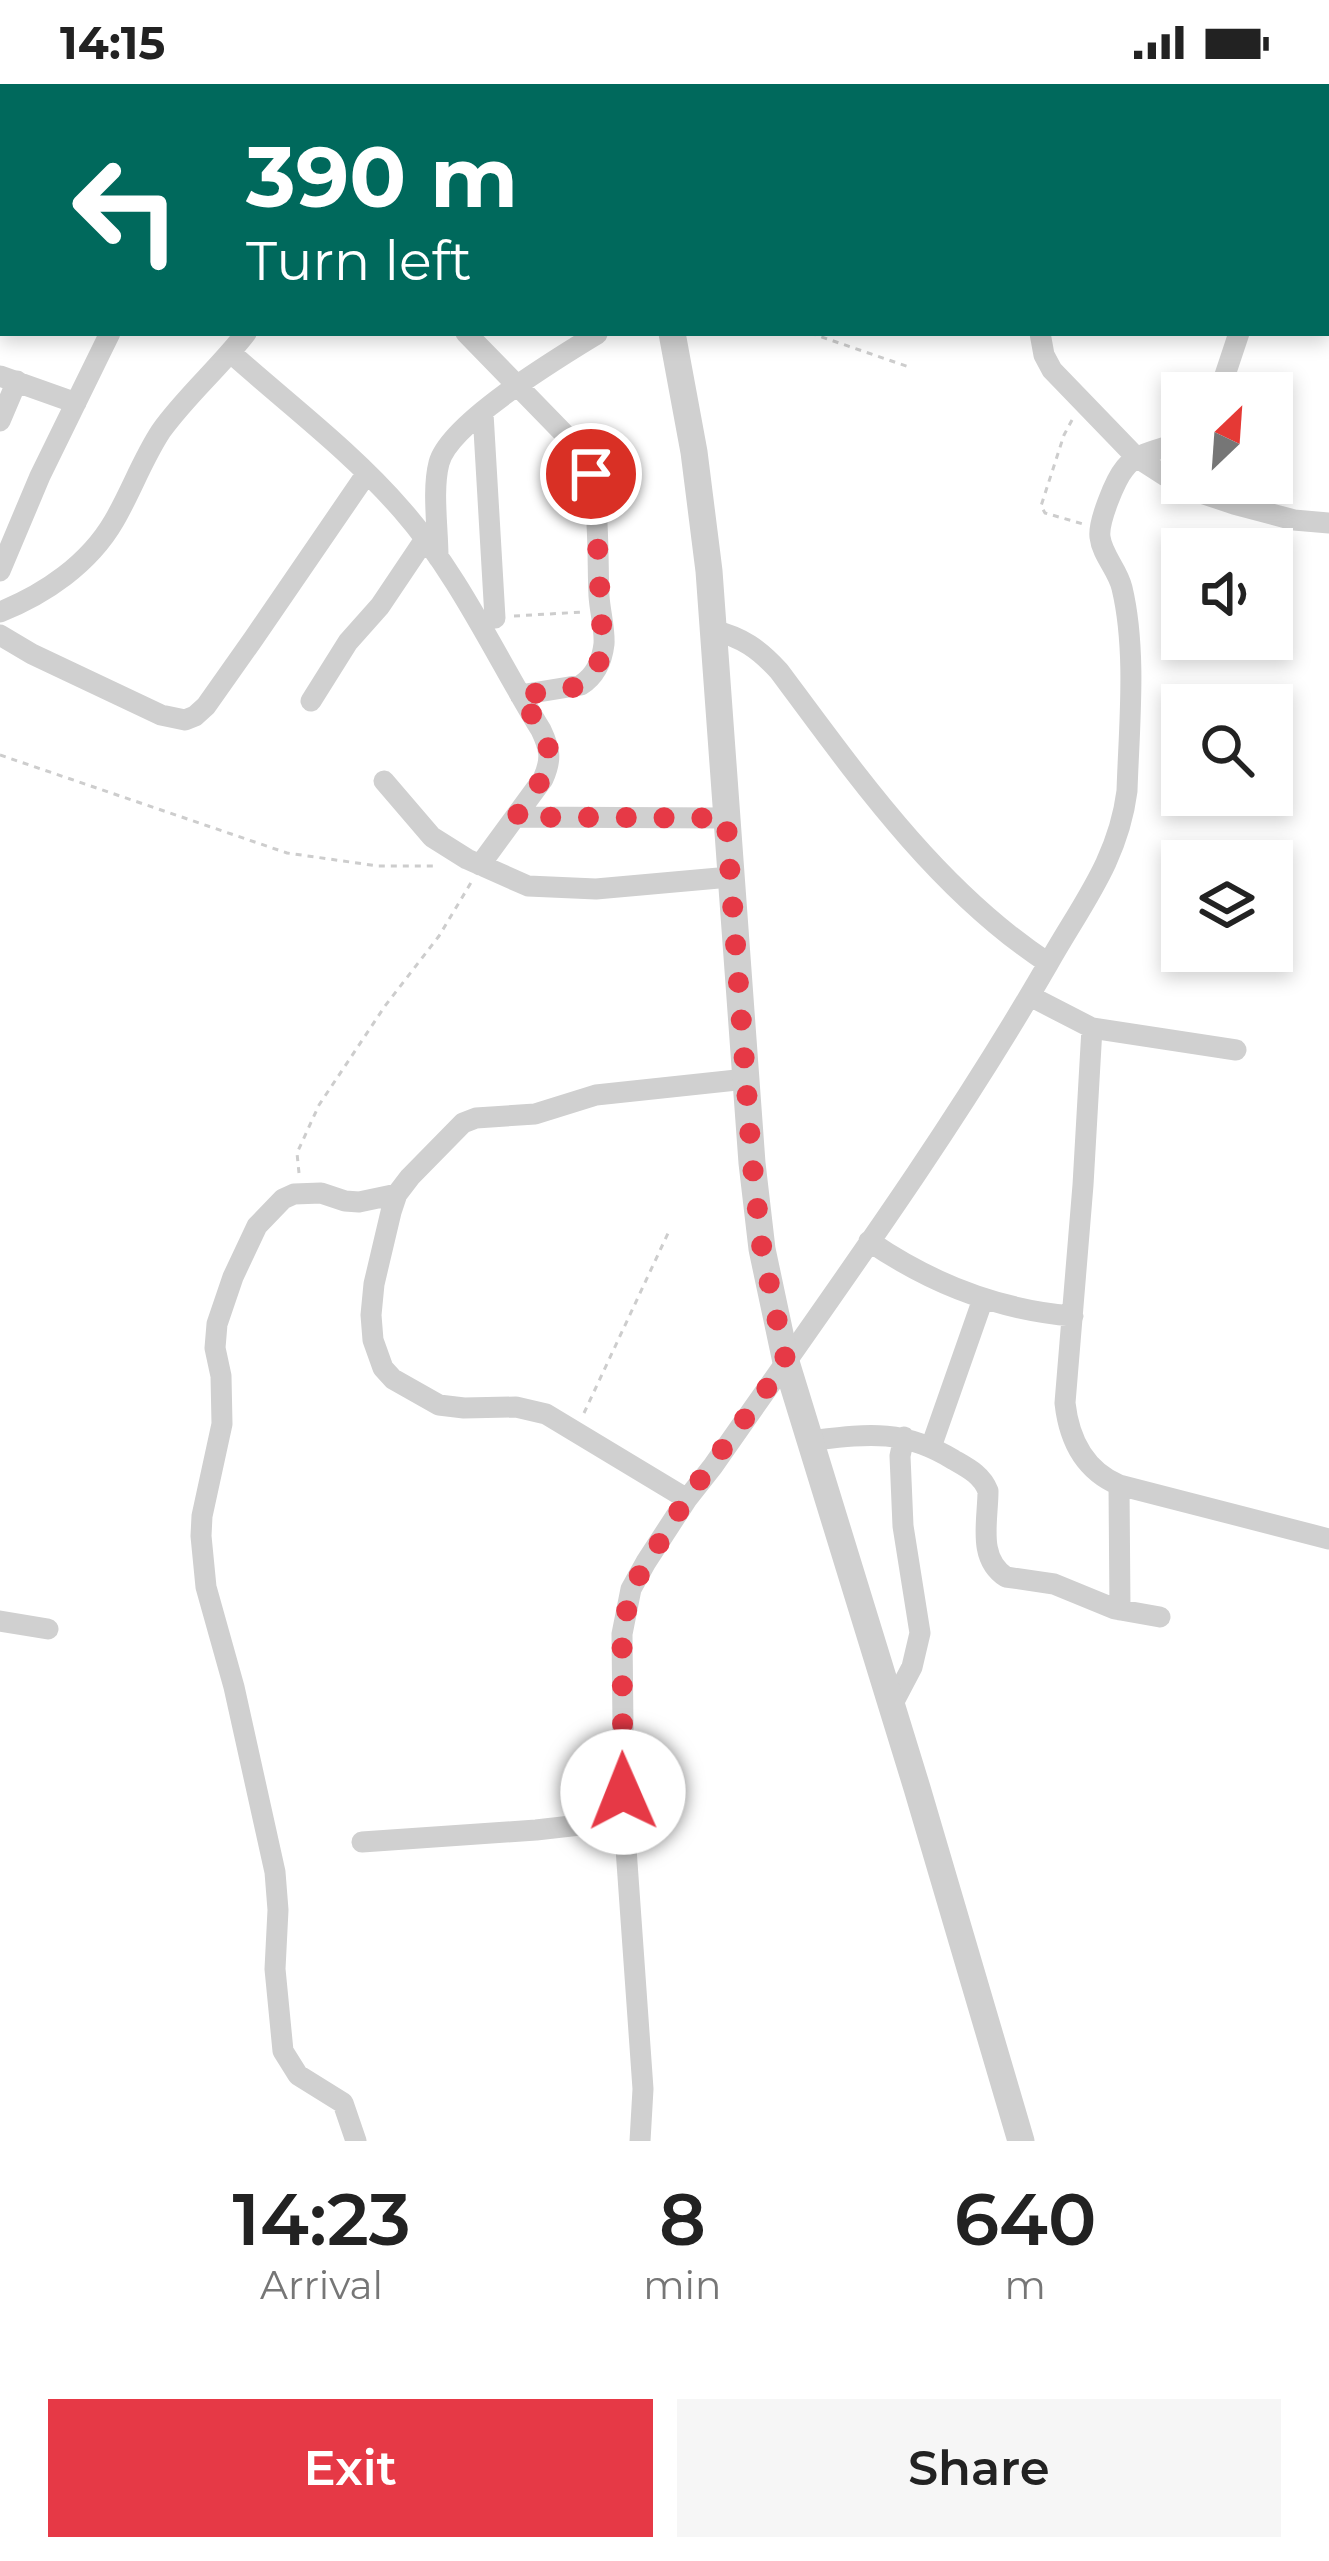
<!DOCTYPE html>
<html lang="en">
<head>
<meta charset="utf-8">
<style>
	:root { --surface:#fff; --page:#f6f6f6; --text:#222; --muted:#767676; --accent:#e63946 }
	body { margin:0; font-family:Montserrat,sans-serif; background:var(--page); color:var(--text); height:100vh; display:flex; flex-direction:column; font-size:45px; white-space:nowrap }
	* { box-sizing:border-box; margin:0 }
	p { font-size:39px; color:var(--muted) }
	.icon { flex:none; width:66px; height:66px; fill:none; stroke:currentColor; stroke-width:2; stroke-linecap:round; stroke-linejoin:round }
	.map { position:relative; height:2057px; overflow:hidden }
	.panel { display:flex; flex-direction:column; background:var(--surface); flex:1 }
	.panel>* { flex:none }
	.banner { position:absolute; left:0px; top:0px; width:1329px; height:252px; box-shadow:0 6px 18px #0003; background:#00695c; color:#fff; overflow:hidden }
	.needle { width:78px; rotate:25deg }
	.controls { position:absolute; left:1161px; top:288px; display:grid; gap:24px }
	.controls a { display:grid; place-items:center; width:132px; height:132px; border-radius:0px; background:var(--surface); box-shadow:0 6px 18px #0003; font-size:60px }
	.pin { position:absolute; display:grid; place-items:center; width:102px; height:102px; color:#fff; margin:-51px; border:6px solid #fff; border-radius:50%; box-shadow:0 3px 12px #0007 }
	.me { position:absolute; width:132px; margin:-66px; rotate:359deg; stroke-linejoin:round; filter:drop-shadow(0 0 9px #0008) }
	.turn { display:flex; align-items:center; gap:42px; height:252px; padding:0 48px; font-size:54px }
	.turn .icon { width:156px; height:156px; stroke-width:2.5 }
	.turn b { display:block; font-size:84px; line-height:102px }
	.eta { display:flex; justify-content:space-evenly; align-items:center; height:204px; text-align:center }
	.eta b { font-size:72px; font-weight:600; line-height:84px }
	.cta { display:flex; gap:24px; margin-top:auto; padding:24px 48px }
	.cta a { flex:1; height:138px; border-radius:0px; background:var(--accent); color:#fff; font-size:48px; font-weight:600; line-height:138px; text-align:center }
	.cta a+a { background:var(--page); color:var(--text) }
	.status { display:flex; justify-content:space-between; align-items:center; height:84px; padding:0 60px; background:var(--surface); direction:ltr }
	.status svg { height:33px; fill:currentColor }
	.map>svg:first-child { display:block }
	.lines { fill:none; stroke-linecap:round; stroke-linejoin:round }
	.path { stroke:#cdcdcd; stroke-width:3; stroke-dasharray:6 6; stroke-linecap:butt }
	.minor { stroke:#d0d0d0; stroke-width:21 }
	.tertiary { stroke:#d0d0d0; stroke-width:27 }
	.route { stroke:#e63946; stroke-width:21; stroke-dasharray:0 37.8 }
</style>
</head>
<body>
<div class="status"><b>14:15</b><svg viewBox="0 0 49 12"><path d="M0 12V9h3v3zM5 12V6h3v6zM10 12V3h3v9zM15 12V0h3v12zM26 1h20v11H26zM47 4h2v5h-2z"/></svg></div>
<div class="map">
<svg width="1329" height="2057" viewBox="0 0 1329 2057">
	<rect width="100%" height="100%" fill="#fff"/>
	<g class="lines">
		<path class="path" d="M810 249 912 284
			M1072 336 1064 351 1041 422 1045 429 1083 440
			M514 532 583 528
			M0 671 287 769 378 782H437
			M299 1089 297 1069 319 1021 385 922 439 852 472 797
			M584 1329 670 1145"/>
		<path class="minor" d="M125 0 130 3
			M724 0 730 3
			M1295 0 1297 3
			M210 3 212 0
			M431 3 434 0
			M766 3 767 0
			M1006 3 1008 0
			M1326 60H1329
			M1326 154H1329
			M0 155 3 156
			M0 227 3 228
			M466 249 583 369C601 402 597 473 599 512 600 528 605 545 604 560 602 577 595 592 581 601L520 611
			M1040 249 1044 271 1052 286 1136 373 1164 391 1201 409 1234 420 1294 436 1329 439
			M231 269C288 320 352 368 402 426 459 491 496 573 541 646 550 665 552 675 543 695L480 781
			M0 292 76 319
			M1219 309 1239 249
			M483 329 495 534
			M0 337 17 297
			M438 473C438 445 432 406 439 379 449 339 561 272 597 250
			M0 487 40 392 110 249
			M0 528C45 510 89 480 114 437 131 408 142 376 161 347 186 312 220 283 246 249
			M712 546C742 553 759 565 779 587 857 692 937 806 1048 879
			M0 551 32 570 161 631 185 636 195 632 206 622 254 554 367 389
			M311 617 348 558 380 522 425 455
			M384 697 432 753 467 775 528 802 596 805 730 793
			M516 733 726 734
			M1030 912 1092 944 1236 966
			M1092 944 1083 1101 1065 1319C1069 1355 1084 1386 1119 1401L1329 1455
			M869 1157C930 1199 999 1226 1073 1232
			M808 1357C867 1350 902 1344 954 1376 968 1384 982 1391 988 1407 988 1437 977 1474 1006 1493L1054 1500 1115 1525 1160 1533
			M931 1363 983 1215
			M1119 1401 1120 1526
			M687 1415 546 1330 516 1323 464 1324 439 1321 393 1295 383 1284 373 1256 371 1231 374 1200 391 1128 397 1110 410 1093 463 1039 476 1034 535 1030 596 1011 746 995
			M0 1537 48 1545
			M891 1623 912 1583 920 1549 903 1442 900 1372 904 1353
			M362 1758 536 1746 624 1736
			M356 2057 343 2019 298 1991 283 1967 275 1885 278 1826 275 1788 234 1603 206 1503 201 1452 202 1432 222 1340 221 1292 215 1264 217 1240 233 1193 257 1142 283 1115 294 1110 321 1109 345 1117 359 1118 397 1110
			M640 2057 643 2005 624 1736 622 1550 631 1505 646 1478 687 1415 713 1382C828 1217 947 1055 1048 880 1081 821 1118 777 1127 707 1129 643 1137 567 1122 504 1118 486 1102 471 1100 453 1098 438 1115 396 1125 384 1138 367 1163 366 1182 357"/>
		<path class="tertiary" d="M614 0 615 3
			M672 249 694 368 709 487 752 1079 762 1165 786 1278 917 1704 1021 2057"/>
	</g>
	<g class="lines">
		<path class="route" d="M591 390 595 411 603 567C589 613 560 605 520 611 559 675 560 671 516 733L726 734 752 1078 762 1165 786 1278 687 1414 631 1505 622 1550 623 1708"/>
	</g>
</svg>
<div class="controls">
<a><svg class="needle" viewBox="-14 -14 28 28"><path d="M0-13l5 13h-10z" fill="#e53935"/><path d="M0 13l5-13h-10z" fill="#767676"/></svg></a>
<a><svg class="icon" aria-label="sound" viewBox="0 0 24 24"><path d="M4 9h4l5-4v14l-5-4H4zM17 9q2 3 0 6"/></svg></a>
<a><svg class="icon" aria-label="search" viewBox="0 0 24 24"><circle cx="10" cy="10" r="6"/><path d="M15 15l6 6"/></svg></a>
<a><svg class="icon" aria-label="layers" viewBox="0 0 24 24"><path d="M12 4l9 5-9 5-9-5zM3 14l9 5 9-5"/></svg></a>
</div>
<div class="pin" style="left:591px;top:390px;background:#d93025"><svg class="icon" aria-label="arrive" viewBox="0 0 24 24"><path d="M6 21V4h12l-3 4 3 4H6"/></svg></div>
<svg class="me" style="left:623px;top:1708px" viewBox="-20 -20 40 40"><circle r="19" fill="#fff"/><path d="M0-13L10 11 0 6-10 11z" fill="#e63946"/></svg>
<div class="banner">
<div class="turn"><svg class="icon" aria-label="left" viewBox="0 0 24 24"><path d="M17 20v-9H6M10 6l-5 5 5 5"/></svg><div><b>390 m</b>Turn left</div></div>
</div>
</div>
<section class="panel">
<div class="eta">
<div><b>14:23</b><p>Arrival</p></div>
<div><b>8</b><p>min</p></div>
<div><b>640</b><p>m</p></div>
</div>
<div class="cta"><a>Exit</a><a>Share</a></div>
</section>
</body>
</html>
